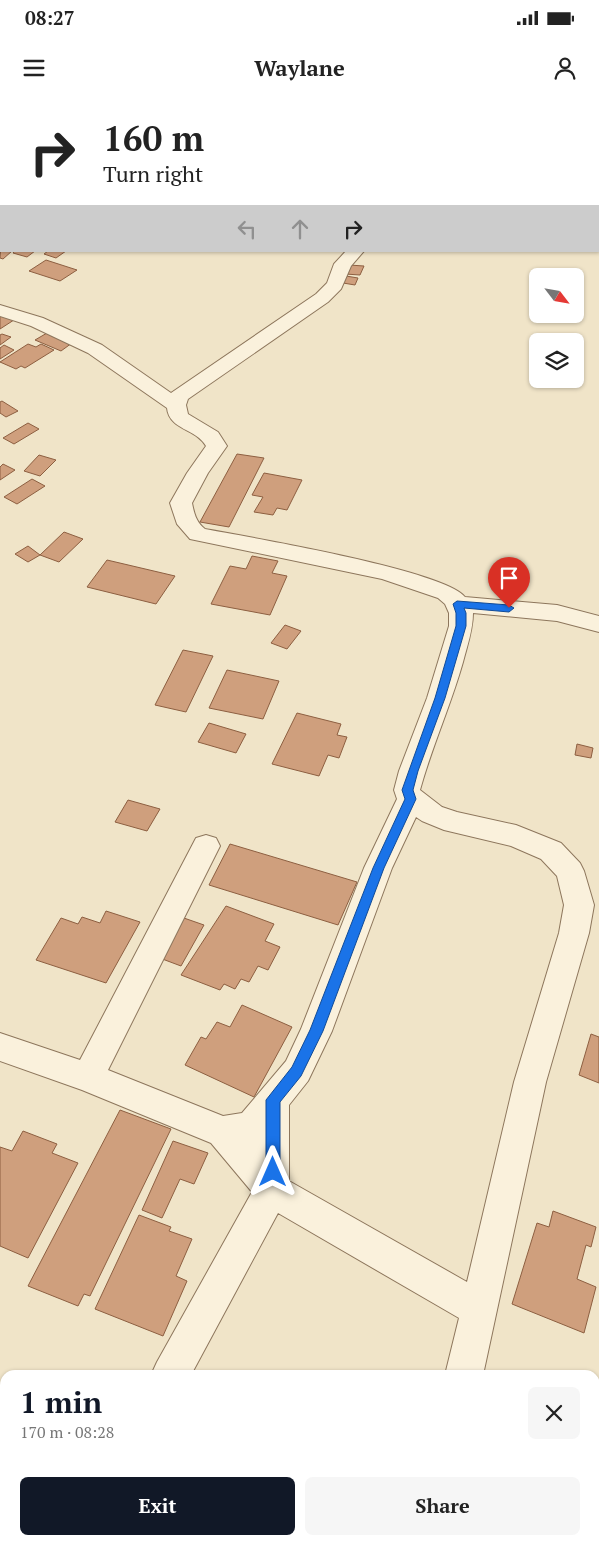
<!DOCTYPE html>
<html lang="en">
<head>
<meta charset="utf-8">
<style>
	:root { --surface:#fff; --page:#f6f6f6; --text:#222; --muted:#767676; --accent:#111827 }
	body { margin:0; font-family:"PT Serif",serif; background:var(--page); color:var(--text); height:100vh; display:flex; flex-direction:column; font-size:19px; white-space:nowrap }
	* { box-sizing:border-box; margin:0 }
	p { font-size:16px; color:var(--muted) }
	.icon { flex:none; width:28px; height:28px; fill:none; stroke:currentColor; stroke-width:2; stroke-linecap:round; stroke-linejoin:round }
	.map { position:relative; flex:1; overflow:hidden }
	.panel { position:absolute; left:0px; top:1270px; width:600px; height:175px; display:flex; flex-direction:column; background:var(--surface); border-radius:15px 15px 0 0; box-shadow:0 1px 4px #0004 }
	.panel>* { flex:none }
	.hud { position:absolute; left:0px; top:0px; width:600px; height:152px; box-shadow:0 1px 4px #0004; background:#fff; color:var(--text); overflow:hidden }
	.needle { width:32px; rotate:121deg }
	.controls { position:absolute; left:529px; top:168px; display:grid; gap:10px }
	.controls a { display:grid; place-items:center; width:55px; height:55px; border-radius:8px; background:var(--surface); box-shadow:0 1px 4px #0004; font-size:25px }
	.pin { position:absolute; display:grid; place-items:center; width:42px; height:42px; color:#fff; margin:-51px -21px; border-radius:50% 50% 50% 0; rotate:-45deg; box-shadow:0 0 5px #0007 }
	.pin .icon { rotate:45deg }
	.me { position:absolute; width:55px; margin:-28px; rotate:0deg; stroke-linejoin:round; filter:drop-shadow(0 0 4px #0008) }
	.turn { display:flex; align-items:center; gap:18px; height:105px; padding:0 20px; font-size:22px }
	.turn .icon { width:65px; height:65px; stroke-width:2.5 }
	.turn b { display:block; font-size:35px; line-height:42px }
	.lanes { display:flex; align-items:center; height:48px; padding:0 20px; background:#0003; justify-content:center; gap:25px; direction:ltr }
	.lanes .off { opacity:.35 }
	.round { display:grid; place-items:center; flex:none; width:52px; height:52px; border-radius:8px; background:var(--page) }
	.head { display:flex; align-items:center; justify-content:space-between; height:85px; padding:0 20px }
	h1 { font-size:30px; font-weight:700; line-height:38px; color:var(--accent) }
	.primary-button { display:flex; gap:10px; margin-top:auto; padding:10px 20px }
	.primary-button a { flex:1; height:58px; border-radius:8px; background:var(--accent); color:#fff; font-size:20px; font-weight:700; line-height:58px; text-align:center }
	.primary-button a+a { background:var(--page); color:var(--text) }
	.status { display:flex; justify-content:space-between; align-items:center; height:35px; padding:0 25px; background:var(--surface); direction:ltr }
	.status svg { height:14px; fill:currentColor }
	header { display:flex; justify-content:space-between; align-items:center; height:65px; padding:0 20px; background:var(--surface); font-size:22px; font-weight:700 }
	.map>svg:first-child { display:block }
	.building { fill:#cf9f7d; stroke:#8d5f41 }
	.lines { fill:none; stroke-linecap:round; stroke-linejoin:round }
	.minor-casing { stroke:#8d765c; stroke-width:2 }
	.minor { fill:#faf1dc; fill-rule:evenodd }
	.route { fill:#1a73e8; stroke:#114b97 }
</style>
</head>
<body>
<div class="status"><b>08:27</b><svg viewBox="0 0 49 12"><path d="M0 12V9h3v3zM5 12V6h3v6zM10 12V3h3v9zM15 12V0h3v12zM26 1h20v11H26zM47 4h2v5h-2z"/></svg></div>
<header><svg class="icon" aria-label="menu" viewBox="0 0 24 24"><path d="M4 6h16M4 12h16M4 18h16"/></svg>Waylane<svg class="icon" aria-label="person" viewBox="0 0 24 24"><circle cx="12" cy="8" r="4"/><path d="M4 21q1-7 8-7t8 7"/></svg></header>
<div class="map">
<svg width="599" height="1445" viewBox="0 0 599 1445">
	<rect width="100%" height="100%" fill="#f0e4c8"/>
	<path class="building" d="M1 147V151H12L3 159 0 158Z
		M15 151H35L27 157 13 153Z
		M48 151H66L56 158 44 154Z
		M46 160 77 170 60 181 29 171Z
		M349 165 364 166 360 175 345 174Z
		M346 176 358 178 355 185 343 183Z
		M0 215 17 218 0 229Z
		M47 233 72 243 61 251 35 240Z
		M2 234 11 237 0 245V235Z
		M28 244 36 247 41 244 54 250 25 268 21 266 16 269 0 262Z
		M4 245 14 250 0 259V248Z
		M2 301 18 311 6 317 0 313V302Z
		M28 323 39 329 14 344 3 338Z
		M237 354 264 358 229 427 200 422Z
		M39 355 56 360 40 376 24 371Z
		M3 364 15 370 0 380V367Z
		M264 373 302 380 287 410 277 408 273 415 254 412 263 397 252 395Z
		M32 379 45 386 17 404 4 397Z
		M64 432 83 439 59 462 40 455Z
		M28 446 40 455 28 462 15 454Z
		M252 456 278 461 272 473 287 476 270 515 211 504 230 466 246 469Z
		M107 460 175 476 156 504 87 487Z
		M285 525 301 531 287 549 271 543Z
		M183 550 213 556 186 612 155 605Z
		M227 570 279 581 263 619 209 608Z
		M297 613 341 624 337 635 347 637 339 658 328 655 319 676 272 664Z
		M209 623 246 634 236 653 198 642Z
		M577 644 593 648 591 658 575 655Z
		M128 700 160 709 147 731 115 722Z
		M230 744 357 782 338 825 209 785Z
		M226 806 274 824 265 841 280 847 268 870 258 866 249 882 241 879 235 889 224 884 220 890 181 875Z
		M106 811 140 822 106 883 36 860 61 818 78 824 82 817 100 823Z
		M181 817 204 825 181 866 157 857Z
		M242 905 292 927 254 997 185 965 201 937 206 939 217 922 230 927Z
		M591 934 599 937V983L579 975Z
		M120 1010 171 1029 90 1196 84 1194 78 1206 28 1186Z
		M23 1031 57 1044 52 1053 78 1063 28 1158 0 1146V1047L12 1051Z
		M173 1041 208 1053 194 1084 180 1079 162 1118 142 1110Z
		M553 1111 596 1127 591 1147 586 1145 577 1179 596 1187 584 1233 512 1204 537 1123 549 1127Z
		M139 1115 171 1127 169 1131 192 1139 176 1176 187 1181 163 1236 95 1209Z
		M595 1378 599 1380V1445H485L487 1440H595Z"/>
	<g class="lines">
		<defs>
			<path id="minor" d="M546 0H560L561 1H547Z
				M346 151H364L351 166 341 189 328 202 188 299 186 305 188 314 218 332 227 346 208 373 192 403C194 413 196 422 205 429 248 437 444 470 465 497L557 505 599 516V532L557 521 473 513C473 530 467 546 463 562 451 605 432 646 420 690L442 707 457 712 516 725 561 743 580 763 584 771 594 805 589 833 546 982 483 1275H445L459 1218 278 1113 191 1275H151L157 1262 252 1092 211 1043 82 990 0 961V933L80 960 196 738 206 735 216 738 220 746 108 970 223 1016 242 1013 286 961 301 929 364 768 397 699 394 690 399 671 427 598 449 526V513L445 504 438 498 382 479 190 439 177 424 170 403 187 373 206 346C197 329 169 330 167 308L88 253 31 226 0 216V205L43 218 102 245 171 293 316 194 327 183 334 164ZM416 717 422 721 444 730 511 746 541 759 557 776 564 805 559 833 514 982 467 1182 289 1081V1005L308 981 332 931 392 768Z
				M76 1440H116L114 1445H74Z
				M407 1440H447L445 1445H405Z"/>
		</defs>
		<use href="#minor" class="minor-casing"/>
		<use href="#minor" class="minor"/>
	</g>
	<path class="route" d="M457 501 509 505 514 508 509 512 464 508 466 513V526L445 598 418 671 413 690 416 699 384 768 323 931 301 976 280 1002V1072L278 1077 273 1079 268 1077 266 1072V1000L292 967 310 930 373 768 405 699 402 690 435 598 456 526V513L453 504Z"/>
</svg>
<div class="controls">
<a><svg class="needle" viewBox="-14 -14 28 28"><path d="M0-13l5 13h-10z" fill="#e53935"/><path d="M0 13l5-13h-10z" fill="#767676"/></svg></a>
<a><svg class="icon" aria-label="layers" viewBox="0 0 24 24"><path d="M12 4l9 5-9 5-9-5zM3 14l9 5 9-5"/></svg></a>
</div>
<div class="pin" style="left:509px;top:508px;background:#d93025"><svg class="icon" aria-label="arrive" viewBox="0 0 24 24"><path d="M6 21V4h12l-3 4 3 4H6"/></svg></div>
<svg class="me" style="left:273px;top:1072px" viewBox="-20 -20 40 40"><path d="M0-17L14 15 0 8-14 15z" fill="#1a73e8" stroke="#fff" stroke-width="4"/></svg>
<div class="hud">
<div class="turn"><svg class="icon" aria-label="right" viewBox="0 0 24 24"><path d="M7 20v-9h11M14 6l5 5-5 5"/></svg><div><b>160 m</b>Turn right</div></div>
<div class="lanes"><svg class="icon off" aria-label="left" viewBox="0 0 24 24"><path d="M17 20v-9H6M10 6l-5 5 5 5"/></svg><svg class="icon off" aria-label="ahead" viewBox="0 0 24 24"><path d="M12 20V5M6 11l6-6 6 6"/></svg><svg class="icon" aria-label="right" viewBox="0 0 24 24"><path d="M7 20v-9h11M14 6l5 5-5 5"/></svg></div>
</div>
<section class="panel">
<div class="head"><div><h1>1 min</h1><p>170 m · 08:28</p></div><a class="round"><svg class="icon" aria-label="close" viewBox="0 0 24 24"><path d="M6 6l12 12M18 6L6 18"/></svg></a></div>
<div class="primary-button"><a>Exit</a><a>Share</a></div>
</section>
</div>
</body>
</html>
